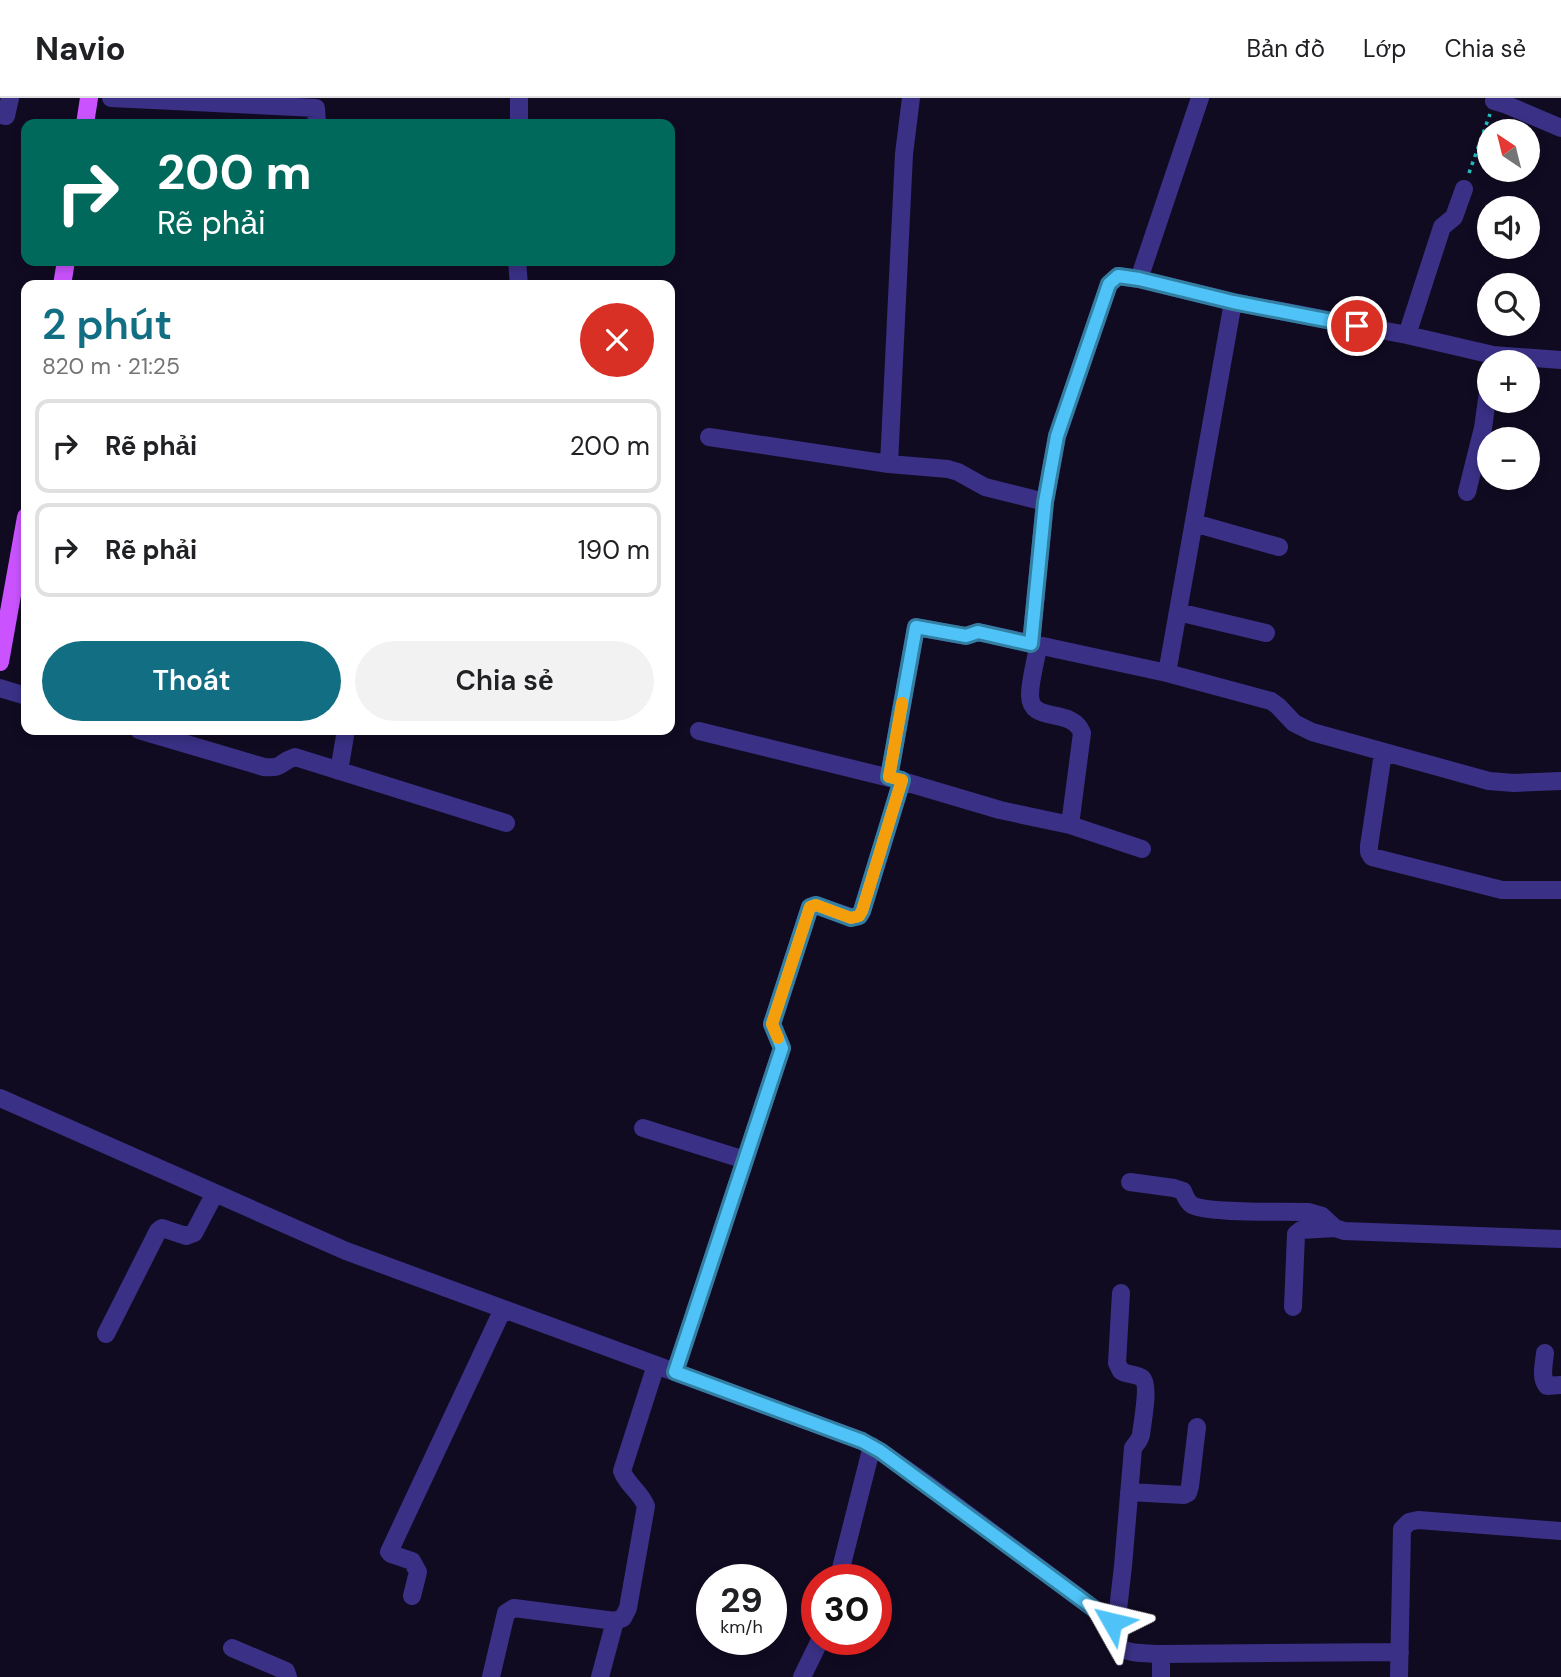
<!DOCTYPE html>
<html lang="vi">
<head>
<meta charset="utf-8">
<style>
	:root { --surface:#fff; --page:#f2f2f2; --text:#202124; --muted:#757577; --line:#e0e0e0; --accent:#126e83 }
	body { margin:0; font-family:"DM Sans",sans-serif; background:var(--page); color:var(--text); height:100vh; display:flex; flex-direction:column; font-size:26px; white-space:nowrap }
	* { box-sizing:border-box; margin:0 }
	p { font-size:23px; color:var(--muted) }
	.icon { flex:none; width:38px; height:38px; fill:none; stroke:currentColor; stroke-width:2; stroke-linecap:round; stroke-linejoin:round }
	.map { position:relative; flex:1; overflow:hidden }
	.panel { position:absolute; left:21px; top:182px; width:654px; height:455px; display:flex; flex-direction:column; background:var(--surface); border-radius:14px; box-shadow:0 4px 10px #0003 }
	.panel>* { flex:none }
	.guide { position:absolute; left:21px; top:21px; width:654px; height:147px; border-radius:14px; box-shadow:0 4px 10px #0003; background:#00695c; color:#fff; overflow:hidden }
	.needle { width:46px; rotate:325deg }
	.fabs { position:absolute; left:1477px; top:21px; display:grid; gap:14px }
	.fabs a { display:grid; place-items:center; width:63px; height:63px; border-radius:50%; background:var(--surface); box-shadow:0 4px 10px #0003; font-size:35px }
	.speed { position:absolute; left:696px; top:1466px; display:flex; gap:14px; font-size:35px; font-weight:700; text-align:center }
	.speed>* { display:grid; place-content:center; width:91px; height:91px; border-radius:50%; background:var(--surface); box-shadow:0 4px 10px #0003; line-height:1 }
	.speed small { font-size:18px; font-weight:400 }
	.speed .limit { border:10px solid #d22; background:#fff; color:#111 }
	.pin { position:absolute; display:grid; place-items:center; width:60px; height:60px; color:#fff; margin:-30px; border:4px solid #fff; border-radius:50%; box-shadow:0 2px 7px #0007 }
	.me { position:absolute; width:77px; margin:-38px; rotate:307deg; stroke-linejoin:round; filter:drop-shadow(0 0 5px #0008) }
	.turn { display:flex; align-items:center; gap:24px; height:147px; padding:0 21px; font-size:32px }
	.turn .icon { width:91px; height:91px; stroke-width:2.5 }
	.turn b { display:block; font-size:49px; line-height:60px }
	.round { display:grid; place-items:center; flex:none; width:74px; height:74px; border-radius:37px; background:var(--page) }
	.summary { display:flex; align-items:center; justify-content:space-between; height:119px; padding:0 21px }
	h1 { font-size:42px; font-weight:600; line-height:52px; color:var(--accent) }
	.action { display:flex; gap:14px; margin-top:auto; padding:14px 21px }
	.action a { flex:1; height:80px; border-radius:42px; background:var(--accent); color:#fff; font-size:28px; font-weight:600; line-height:80px; text-align:center }
	.action a+a { background:var(--page); color:var(--text) }
	ul { padding:0; list-style:none }
	li { display:flex; align-items:center; gap:21px; height:94px; margin:0 14px 10px; padding:0 7px; border:4px solid var(--line); border-radius:14px }
	li div { flex:1 }
	li b { display:block; font-size:26px }
	li em { font-style:normal }
	header { display:flex; align-items:center; gap:42px; box-sizing:border-box; height:98px; padding:0 35px; background:var(--surface); border-bottom:2px solid var(--line) }
	header strong { font-size:33px }
	nav { display:flex; gap:38px; margin-inline-start:auto; font-size:24px }
	.map>svg:first-child { display:block }
	.lines { fill:none; stroke-linecap:round; stroke-linejoin:round }
	.path { stroke:#21bdbf; stroke-width:3.5; stroke-dasharray:3.5 5; stroke-linecap:butt }
	.minor { stroke:#3a3187; stroke-width:18 }
	.major { stroke:#cb53ff; stroke-width:18 }
	.route-casing { stroke:#337fa1; stroke-width:18 }
	.route { stroke:#4fc3f7; stroke-width:12 }
	.slow { stroke:#f59e0b; stroke-width:12 }
</style>
</head>
<body>
<header>
<strong>Navio</strong>
<nav><a>Bản đồ</a><a>Lớp</a><a>Chia sẻ</a></nav>
</header>
<div class="map">
<svg width="1561" height="1579" viewBox="0 0 1561 1579">
	<rect width="100%" height="100%" fill="#110b22"/>
	<g class="lines">
		<path class="path" d="M1469 75 1490 16"/>
		<path class="minor" d="M111 0 316 10 317 26
			M1495 0 1494 3 1507 7 1561 30
			M0 17 6 18 10 0
			M519 26V0
			M517 163 519 187
			M1139 181 1233 204 1407 237 1493 257 1561 262
			M1407 237 1442 129 1454 119 1464 91
			M709 339 889 366 948 371 958 374 985 389 1045 404
			M889 366 904 56 911 0
			M1467 394 1483 330 1489 287
			M1194 425 1279 449
			M1178 514 1266 535
			M1031 546 1045 404 1057 338 1109 186 1118 178 1139 181 1200 0
			M1038 548C1036 563 1030 582 1030 597 1030 627 1072 608 1082 635L1070 727
			M1167 575 1233 204
			M0 590 26 598
			M139 632 264 669C284 671 279 664 295 659L506 725
			M1383 655 1369 748V754L1372 759 1502 792H1561
			M339 673 346 632
			M889 679 916 529 966 538 978 534 1167 575 1271 603 1278 608 1294 625 1312 634 1489 683 1514 685 1561 683
			M902 683 1000 712 1070 727 1142 751
			M0 1000 346 1153 862 1343 880 1353 924 1384 1112 1524C1117 1531 1115 1538 1118 1546 1123 1557 1150 1555 1161 1556V1579
			M643 1030 745 1062
			M1130 1084 1174 1090 1183 1093C1185 1098 1187 1104 1192 1107 1208 1116 1285 1113 1308 1114L1322 1118 1335 1130 1344 1133 1561 1141
			M1293 1209 1296 1136 1301 1132 1335 1130
			M106 1236 158 1133 162 1130 186 1138 194 1135 215 1095
			M1545 1255C1544 1266 1540 1280 1547 1288L1561 1287
			M675 1274 782 950 772 926 810 809 815 807 851 819 859 818 862 813 902 683 699 633
			M1129 1394 1184 1397 1188 1395 1190 1388 1197 1329
			M838 1482 872 1348
			M412 1498 418 1474 412 1463 391 1456 389 1454 503 1211
			M1116 1529 1123 1468 1133 1350 1139 1342 1141 1337C1142 1326 1150 1287 1142 1280 1137 1276 1127 1277 1121 1273L1117 1265 1121 1195
			M232 1550 286 1573 288 1579
			M1161 1556 1400 1554
			M491 1579 506 1515 514 1510 615 1523 623 1520 628 1510 646 1408C640 1393 627 1387 622 1373L656 1267
			M600 1579 615 1523
			M802 1579 820 1542
			M1399 1579 1402 1431 1409 1424 1418 1422 1561 1433"/>
		<path class="major" d="M85 26 89 0
			M62 187 66 163
			M0 564 26 419"/>
	</g>
	<g class="lines">
		<defs>
			<path id="route" d="M1112 1524 880 1353 862 1343 675 1274 782 950 772 926 810 809 816 807 851 820 859 818 862 813 902 682 889 679 916 529 966 538 978 534 1031 546 1045 404 1057 338 1109 186 1118 178 1139 181 1233 204 1357 228"/>
		</defs>
		<use href="#route" class="route-casing"/>
		<use href="#route" class="route"/>
		<path class="slow" d="M778 940 772 926 810 809 816 807 851 820 859 818 862 813 902 682 889 679 902 605"/>
	</g>
</svg>
<div class="fabs">
<a><svg class="needle" viewBox="-14 -14 28 28"><path d="M0-13l5 13h-10z" fill="#e53935"/><path d="M0 13l5-13h-10z" fill="#757577"/></svg></a>
<a><svg class="icon" aria-label="sound" viewBox="0 0 24 24"><path d="M4 9h4l5-4v14l-5-4H4zM17 9q2 3 0 6"/></svg></a>
<a><svg class="icon" aria-label="search" viewBox="0 0 24 24"><circle cx="10" cy="10" r="6"/><path d="M15 15l6 6"/></svg></a>
<a>+</a>
<a>−</a>
</div>
<div class="speed"><div>29<small>km/h</small></div><div class="limit">30</div></div>
<div class="pin" style="left:1357px;top:228px;background:#d93025"><svg class="icon" aria-label="arrive" viewBox="0 0 24 24"><path d="M6 21V4h12l-3 4 3 4H6"/></svg></div>
<svg class="me" style="left:1112px;top:1524px" viewBox="-20 -20 40 40"><path d="M0-17L14 15 0 8-14 15z" fill="#4fc3f7" stroke="#fff" stroke-width="4"/></svg>
<div class="guide">
<div class="turn"><svg class="icon" aria-label="right" viewBox="0 0 24 24"><path d="M7 20v-9h11M14 6l5 5-5 5"/></svg><div><b>200 m</b>Rẽ phải</div></div>
</div>
<section class="panel">
<div class="summary"><div><h1>2 phút</h1><p>820 m · 21:25</p></div><a class="round" style="background:#d93025;color:#fff"><svg class="icon" aria-label="close" viewBox="0 0 24 24"><path d="M6 6l12 12M18 6L6 18"/></svg></a></div>
<ul>
<li><svg class="icon" aria-label="right" viewBox="0 0 24 24"><path d="M7 20v-9h11M14 6l5 5-5 5"/></svg><div><b>Rẽ phải</b></div><em>200 m</em></li>
<li><svg class="icon" aria-label="right" viewBox="0 0 24 24"><path d="M7 20v-9h11M14 6l5 5-5 5"/></svg><div><b>Rẽ phải</b></div><em>190 m</em></li>
</ul>
<div class="action"><a>Thoát</a><a>Chia sẻ</a></div>
</section>
</div>
</body>
</html>
